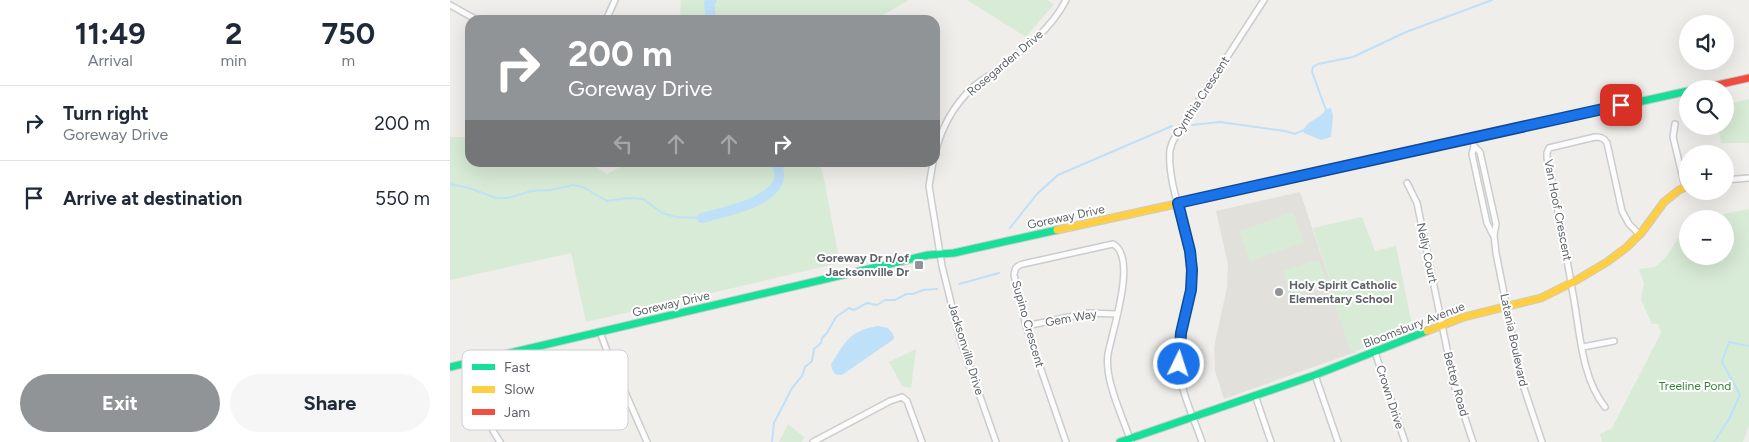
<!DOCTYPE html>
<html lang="en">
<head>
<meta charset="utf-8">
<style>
	:root { --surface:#fff; --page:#f6f6f7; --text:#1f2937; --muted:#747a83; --line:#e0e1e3; --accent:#919496 }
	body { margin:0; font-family:Figtree,sans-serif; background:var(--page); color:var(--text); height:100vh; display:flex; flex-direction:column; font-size:19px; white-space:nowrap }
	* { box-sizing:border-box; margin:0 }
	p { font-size:16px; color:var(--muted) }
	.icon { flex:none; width:28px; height:28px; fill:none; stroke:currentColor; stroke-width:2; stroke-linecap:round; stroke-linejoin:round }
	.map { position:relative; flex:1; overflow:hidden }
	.side { display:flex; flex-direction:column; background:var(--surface); width:450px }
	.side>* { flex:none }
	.banner { position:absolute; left:15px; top:15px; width:475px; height:152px; border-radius:15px; box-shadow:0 5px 20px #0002; background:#919496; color:#fff; overflow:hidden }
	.tools { position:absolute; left:1229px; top:15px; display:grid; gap:10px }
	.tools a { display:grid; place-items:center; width:55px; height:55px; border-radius:50%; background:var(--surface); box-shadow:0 5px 20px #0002; font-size:25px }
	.pin { position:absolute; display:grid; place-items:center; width:42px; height:42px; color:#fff; margin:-21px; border-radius:10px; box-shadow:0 2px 8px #0006 }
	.me { position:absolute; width:55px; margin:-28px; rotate:4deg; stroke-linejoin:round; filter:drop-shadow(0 0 4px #0008) }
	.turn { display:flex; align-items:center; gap:18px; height:105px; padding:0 20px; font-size:22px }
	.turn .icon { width:65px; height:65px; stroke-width:2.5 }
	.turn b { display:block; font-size:35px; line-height:42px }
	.lanes { display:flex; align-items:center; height:48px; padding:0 20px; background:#0003; justify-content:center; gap:25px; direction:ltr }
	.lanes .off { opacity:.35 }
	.eta { display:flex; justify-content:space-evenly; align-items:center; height:85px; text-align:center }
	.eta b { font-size:30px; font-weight:700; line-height:35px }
	.button { display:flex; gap:10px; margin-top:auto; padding:10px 20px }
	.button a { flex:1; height:58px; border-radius:30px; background:var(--accent); color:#fff; font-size:20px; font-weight:700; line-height:58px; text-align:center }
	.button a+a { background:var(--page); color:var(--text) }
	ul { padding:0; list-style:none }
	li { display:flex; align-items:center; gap:15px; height:75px; padding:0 20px; border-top:1px solid var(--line) }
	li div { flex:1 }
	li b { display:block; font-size:19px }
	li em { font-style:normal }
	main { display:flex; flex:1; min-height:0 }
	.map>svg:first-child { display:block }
	.education { fill:#e2e0da }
	.green { fill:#d8ebd6 }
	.water { fill:#bfe0f9 }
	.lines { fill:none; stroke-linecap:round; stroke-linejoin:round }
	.stream { stroke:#bfe0f9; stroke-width:2 }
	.river { stroke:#bfe0f9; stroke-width:10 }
	.street-casing { stroke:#cbcccc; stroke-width:8 }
	.fast-casing { stroke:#cacacb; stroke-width:9 }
	.slow-casing { stroke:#cacacb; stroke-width:9 }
	.jam-casing { stroke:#cacacb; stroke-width:9 }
	.street { stroke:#fdfcfc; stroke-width:5 }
	.fast { stroke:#16e098; stroke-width:7 }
	.slow { stroke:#ffcf43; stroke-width:7 }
	.jam { stroke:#f24e42; stroke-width:7 }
	.route-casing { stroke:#114b97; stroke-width:12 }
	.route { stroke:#1a73e8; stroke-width:9 }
	.poi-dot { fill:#919496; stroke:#fff; stroke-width:2 }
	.labels { text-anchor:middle; stroke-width:4; stroke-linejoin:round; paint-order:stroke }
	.street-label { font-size:12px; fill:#5f6368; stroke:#fff }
	.poi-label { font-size:12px; font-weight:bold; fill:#5f6368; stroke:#fff; text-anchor:end }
	.park-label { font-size:12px; fill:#348238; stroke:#fff }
	.key { fill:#fff; stroke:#cfd0d2; stroke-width:1 }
	.key-label { font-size:14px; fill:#5f6368 }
</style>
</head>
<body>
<main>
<section class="side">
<div class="eta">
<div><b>11:49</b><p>Arrival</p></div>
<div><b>2</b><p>min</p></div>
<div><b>750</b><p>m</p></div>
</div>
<ul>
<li><svg class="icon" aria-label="right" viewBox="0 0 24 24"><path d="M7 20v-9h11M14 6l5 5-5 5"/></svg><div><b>Turn right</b><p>Goreway Drive</p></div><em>200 m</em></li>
<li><svg class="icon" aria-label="arrive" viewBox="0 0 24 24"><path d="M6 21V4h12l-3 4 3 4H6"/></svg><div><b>Arrive at destination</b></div><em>550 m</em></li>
</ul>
<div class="button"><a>Exit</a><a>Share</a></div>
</section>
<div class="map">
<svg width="1299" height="442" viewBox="0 0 1299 442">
	<rect width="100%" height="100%" fill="#efeeea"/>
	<path class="education" d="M850 192 881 284 882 296 901 350 906 352 774 399 765 371 764 348 777 287 778 265 766 211Z"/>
	<path class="green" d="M231 0H459L424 20H230Z
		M517 0H597L604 4 576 37Z
		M1299 99V143H1271L1268 126H1275V105Z
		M0 137H20V162L140 163 157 174 178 163H370L374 179 390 263 136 322 121 253 0 280Z
		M1299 209V426L1293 442H1152L1150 434 1162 428 1211 333 1208 324H1202L1191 300 1194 283 1189 269 1205 267 1216 257 1237 224 1238 256H1275V219H1248Z
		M843 212 854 242 800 261 789 231Z
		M912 217 925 251 946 246 963 330 904 352 901 350 882 296 881 284 863 228Z
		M867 260H869L878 284 841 296 833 271Z
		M466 349 461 388 452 386 439 362Z
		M338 424 354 437 352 442H329Z"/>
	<path class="water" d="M881 108 883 116 881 137 871 140 854 133 853 131C857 120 871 119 876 109Z
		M428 326 438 328 443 334 444 339 392 375 385 374 382 369 381 364C397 340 399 331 428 326Z"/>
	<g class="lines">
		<path class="stream" d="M876 110 862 72 863 67 868 64 903 57 956 32 1042 0
			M742 125 770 122 835 131 845 134 854 130
			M0 184 19 188 46 198H58L81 191 101 190 123 185 133 187 157 201 178 198 193 199 212 213 226 217 252 218
			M560 228 587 194 608 175 722 126
			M509 284 549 273
			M322 442 324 423 342 388 352 376 355 367 362 361 364 349 371 343 372 338 377 333 386 317 399 308 404 310 417 303 427 305 435 300H445L456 294H463L473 290 487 289
			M1264 442 1279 419 1290 395 1272 362 1279 342 1299 346"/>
		<path class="river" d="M261 20 259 3 262 0
			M252 218C273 212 324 203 329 178 330 173 328 167 326 162"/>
		<defs>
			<path id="street" d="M0 5 27 20
				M156 20 165 0
				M1225 124 1223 137 1235 187
				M1022 138 1024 146 1030 152 1046 224 1044 235 1046 253 1071 379 1092 442
				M1024 146 1022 154 1037 223 1043 235
				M485 154C491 129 503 106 522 88 527 83 534 79 540 75 568 54 600 32 616 0
				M483 162 479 186 492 266 510 339 546 442
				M1275 180 1299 178
				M957 183 967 203 1005 388 1023 442
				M576 326 638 313 667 314
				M150 332 157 351 197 442
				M1133 347 1164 341
				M925 352 955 442
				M19 362C26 392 33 417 50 442
				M865 375 888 442
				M805 395 821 442
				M1155 407C1131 377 1130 331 1123 294 1115 248 1107 203 1097 158V153L1099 148 1145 137C1151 137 1154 138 1157 143L1172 211 1179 224 1190 235
				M363 442 440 401 452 397 457 401 472 442
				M616 442 576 326 564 275C565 268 566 266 573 264L663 244C688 257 662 331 658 354 654 380 673 417 681 442
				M752 442C744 418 730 391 729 365 726 326 749 290 740 251 734 222 717 180 720 150 721 145 723 140 726 136L814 0"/>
			<path id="fast" d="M855 176 1238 91
				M0 367 478 255 504 253 607 230
				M670 442 865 375 977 331"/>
			<path id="slow" d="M607 230 855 176
				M977 331 1014 317 1091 298 1125 281 1157 262 1177 247 1192 232 1214 202 1229 190 1238 186"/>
			<path id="jam" d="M1249 89 1299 78"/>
		</defs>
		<use href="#street" class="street-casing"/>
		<use href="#fast" class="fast-casing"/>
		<use href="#slow" class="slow-casing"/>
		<use href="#jam" class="jam-casing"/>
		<use href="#street" class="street"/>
		<use href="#fast" class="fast"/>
		<use href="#slow" class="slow"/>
		<use href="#jam" class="jam"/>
	</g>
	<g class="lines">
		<defs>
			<path id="route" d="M729 364 731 333 741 290 742 270 740 251 728 203 1171 105"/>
		</defs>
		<use href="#route" class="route-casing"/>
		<use href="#route" class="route"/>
	</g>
	<g class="poi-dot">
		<rect x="464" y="260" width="10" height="10" rx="2.5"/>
		<circle cx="829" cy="292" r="5"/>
	</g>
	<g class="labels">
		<g class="street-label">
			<text transform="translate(555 63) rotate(-40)" y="4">Rosegarden Drive</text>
			<text transform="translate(751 97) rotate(-57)" y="4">Cynthia Crescent</text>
			<text transform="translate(1108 210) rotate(79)" y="4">Van Hoof Crescent</text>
			<text transform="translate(616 217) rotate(-12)" y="4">Goreway Drive</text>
			<text transform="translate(977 253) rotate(78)" y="4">Nelly Court</text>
			<text transform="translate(221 304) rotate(-13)" y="4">Goreway Drive</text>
			<text transform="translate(621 318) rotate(-10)" y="4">Gem Way</text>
			<text transform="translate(578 324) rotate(74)" y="4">Supino Crescent</text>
			<text transform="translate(964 325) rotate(-21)" y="4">Bloomsbury Avenue</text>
			<text transform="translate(1064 340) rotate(78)" y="4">Latania Boulevard</text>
			<text transform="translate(516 349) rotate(73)" y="4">Jacksonville Drive</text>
			<text transform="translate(1006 384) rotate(75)" y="4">Bettey Road</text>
			<text transform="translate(940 397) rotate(72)" y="4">Crown Drive</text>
		</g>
		<g class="poi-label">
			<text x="459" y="262">Goreway Dr n/of<tspan x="459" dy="14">Jacksonville Dr</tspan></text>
			<text x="839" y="289" text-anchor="start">Holy Spirit Catholic<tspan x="839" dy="14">Elementary School</tspan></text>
		</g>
		<g class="park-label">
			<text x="1245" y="390">Treeline Pond</text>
		</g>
	</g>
	<rect x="12" y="350" width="166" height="80" rx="8" class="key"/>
	<rect x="22" y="364" width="23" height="6" fill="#16e098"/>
	<rect x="22" y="386" width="23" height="7" fill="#ffcf43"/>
	<rect x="22" y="409" width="23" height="6" fill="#f24e42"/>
	<g class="key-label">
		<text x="54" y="372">Fast</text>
		<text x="54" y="394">Slow</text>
		<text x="54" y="417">Jam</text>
	</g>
</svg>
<div class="tools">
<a><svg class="icon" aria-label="sound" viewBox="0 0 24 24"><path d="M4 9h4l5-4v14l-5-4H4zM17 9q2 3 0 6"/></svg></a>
<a><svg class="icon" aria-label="search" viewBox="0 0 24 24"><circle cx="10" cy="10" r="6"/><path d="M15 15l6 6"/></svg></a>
<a>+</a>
<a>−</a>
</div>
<div class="pin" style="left:1171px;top:105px;background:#d93025"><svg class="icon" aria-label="arrive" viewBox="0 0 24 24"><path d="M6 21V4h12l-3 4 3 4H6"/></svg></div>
<svg class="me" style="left:729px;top:364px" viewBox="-20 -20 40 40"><circle r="17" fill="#1a73e8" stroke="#fff" stroke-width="3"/><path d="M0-11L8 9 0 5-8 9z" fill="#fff"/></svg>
<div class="banner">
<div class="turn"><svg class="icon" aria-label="right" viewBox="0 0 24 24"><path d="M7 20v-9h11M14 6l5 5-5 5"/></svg><div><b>200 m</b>Goreway Drive</div></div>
<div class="lanes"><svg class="icon off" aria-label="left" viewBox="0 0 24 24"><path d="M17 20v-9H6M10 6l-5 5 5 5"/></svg><svg class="icon off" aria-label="ahead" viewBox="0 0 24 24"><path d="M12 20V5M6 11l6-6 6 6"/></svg><svg class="icon off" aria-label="ahead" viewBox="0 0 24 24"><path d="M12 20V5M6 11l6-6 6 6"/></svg><svg class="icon" aria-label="right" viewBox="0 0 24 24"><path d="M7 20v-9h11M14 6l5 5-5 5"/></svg></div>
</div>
</div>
</main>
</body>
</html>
